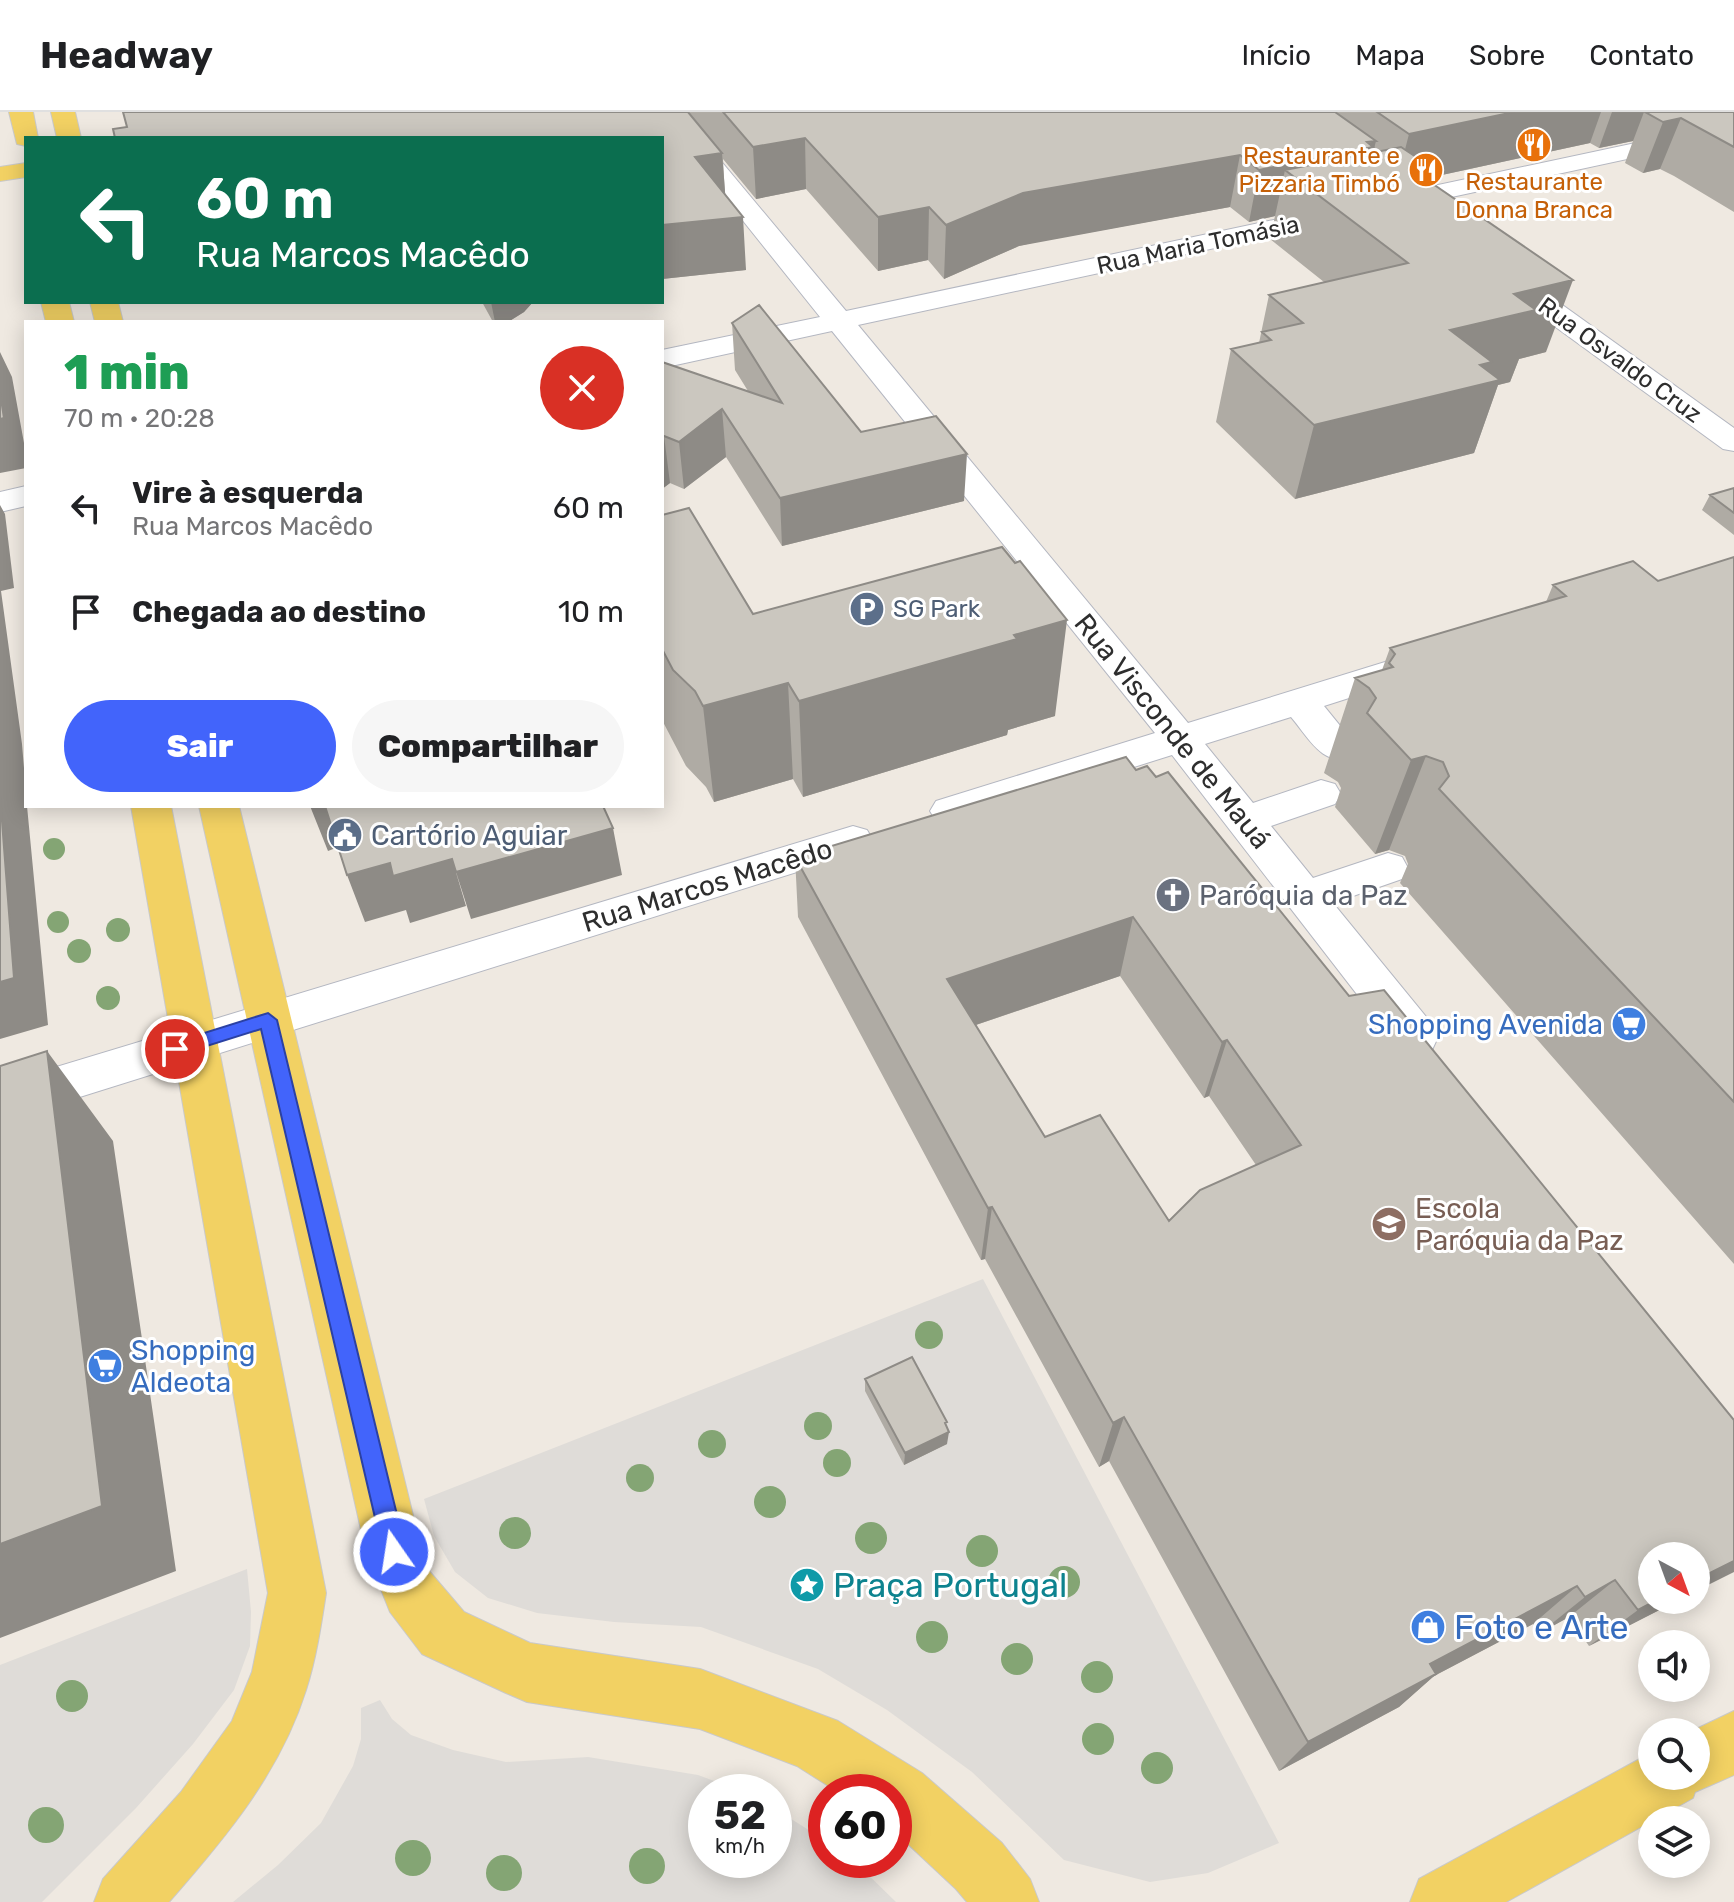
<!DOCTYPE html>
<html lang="pt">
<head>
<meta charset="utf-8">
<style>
	:root { --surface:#fff; --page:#f6f6f6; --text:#202124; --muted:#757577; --line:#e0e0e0; --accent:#4264fb }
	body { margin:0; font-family:Rubik,sans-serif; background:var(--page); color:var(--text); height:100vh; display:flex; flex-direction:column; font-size:30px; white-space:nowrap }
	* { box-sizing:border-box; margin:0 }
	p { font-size:26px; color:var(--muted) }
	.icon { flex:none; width:44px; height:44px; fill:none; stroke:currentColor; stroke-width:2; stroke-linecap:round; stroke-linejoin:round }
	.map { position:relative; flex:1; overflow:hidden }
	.details { position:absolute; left:24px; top:208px; width:640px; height:488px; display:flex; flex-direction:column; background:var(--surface); border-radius:0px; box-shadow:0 4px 20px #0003 }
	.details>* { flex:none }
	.banner { position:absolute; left:24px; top:24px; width:640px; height:168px; border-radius:0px; box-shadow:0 4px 20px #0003; background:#0b6e4f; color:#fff; overflow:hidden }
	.needle { width:52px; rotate:139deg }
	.buttons { position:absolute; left:1638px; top:1430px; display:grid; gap:16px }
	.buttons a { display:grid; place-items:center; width:72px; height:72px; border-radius:50%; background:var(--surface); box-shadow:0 4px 20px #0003; font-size:40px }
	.speed { position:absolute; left:688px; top:1662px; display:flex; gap:16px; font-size:40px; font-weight:700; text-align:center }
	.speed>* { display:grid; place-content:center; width:104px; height:104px; border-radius:50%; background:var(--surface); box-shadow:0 4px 20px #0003; line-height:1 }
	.speed small { font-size:20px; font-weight:400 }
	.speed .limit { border:12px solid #d22; background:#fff; color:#111 }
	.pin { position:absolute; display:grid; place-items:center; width:68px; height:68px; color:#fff; margin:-34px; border:4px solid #fff; border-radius:50%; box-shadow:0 2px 8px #0007 }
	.me { position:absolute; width:88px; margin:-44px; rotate:347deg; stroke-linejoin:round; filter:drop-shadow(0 0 6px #0008) }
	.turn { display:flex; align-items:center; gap:28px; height:168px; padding:0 40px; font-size:36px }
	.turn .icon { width:104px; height:104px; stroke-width:2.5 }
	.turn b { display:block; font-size:56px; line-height:68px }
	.round { display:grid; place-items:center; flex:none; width:84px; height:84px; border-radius:42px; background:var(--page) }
	.head { display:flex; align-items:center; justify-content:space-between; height:136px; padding:0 40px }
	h1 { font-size:48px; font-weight:800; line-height:60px; color:#1e9e55 }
	.cta { display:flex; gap:16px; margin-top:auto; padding:16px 40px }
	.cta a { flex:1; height:92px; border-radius:48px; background:var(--accent); color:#fff; font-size:32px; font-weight:800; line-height:92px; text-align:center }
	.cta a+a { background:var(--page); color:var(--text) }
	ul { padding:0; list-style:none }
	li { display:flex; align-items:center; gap:24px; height:104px; padding:0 40px }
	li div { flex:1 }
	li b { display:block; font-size:30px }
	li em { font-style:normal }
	header { display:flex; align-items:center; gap:48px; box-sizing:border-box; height:112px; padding:0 40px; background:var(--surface); border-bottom:2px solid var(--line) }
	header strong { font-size:38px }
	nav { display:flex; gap:44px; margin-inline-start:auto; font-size:28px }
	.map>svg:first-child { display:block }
	.plaza { fill:#dfdcd8 }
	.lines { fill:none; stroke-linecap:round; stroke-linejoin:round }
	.minor-casing { stroke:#b4b7c1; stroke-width:2 }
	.major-casing { stroke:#c9c9c9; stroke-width:2 }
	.minor { fill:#fff; fill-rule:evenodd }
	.major { fill:#f2d163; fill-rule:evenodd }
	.tree { fill:#84a574 }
	.wall { fill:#afaba4; fill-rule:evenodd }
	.shaded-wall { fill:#8e8b86 }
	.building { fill:#cbc7bf; stroke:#8e8b86; stroke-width:2; fill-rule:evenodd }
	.route { fill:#4264fb; stroke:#2b41a3; stroke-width:2 }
	.labels { text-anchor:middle; stroke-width:6; stroke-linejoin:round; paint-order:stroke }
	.far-food-label { font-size:24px; fill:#c56008; stroke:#fff; text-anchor:end }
	.far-street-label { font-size:24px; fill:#2e2e2e; stroke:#fff }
	.far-service-label { font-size:24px; fill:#4e5e75; stroke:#fff; text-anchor:start }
	.street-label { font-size:28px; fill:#2e2e2e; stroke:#fff }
	.service-label { font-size:28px; fill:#4e5e75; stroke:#fff; text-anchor:start }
	.worship-label { font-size:28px; fill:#5b616d; stroke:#fff; text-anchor:start }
	.shop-label { font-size:28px; fill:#366cbe; stroke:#fff; text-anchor:end }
	.education-label { font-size:28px; fill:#785e54; stroke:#fff; text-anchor:start }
	.near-culture-label { font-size:34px; fill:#0d838f; stroke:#fff; text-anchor:start }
	.near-shop-label { font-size:34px; fill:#366cbe; stroke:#fff; text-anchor:start }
</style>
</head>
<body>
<header>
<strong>Headway</strong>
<nav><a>Início</a><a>Mapa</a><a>Sobre</a><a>Contato</a></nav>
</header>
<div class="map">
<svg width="1734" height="1790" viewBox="0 0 1734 1790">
	<rect width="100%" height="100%" fill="#efe9e1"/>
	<path class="plaza" d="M983 1167 1279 1731 1208 1761 1150 1770 1064 1748 972 1660 887 1598 818 1557 701 1515 614 1510 537 1501 488 1486 455 1460 434 1424 424 1387Z
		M247 1457 251 1500 250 1534 234 1578 193 1632 136 1696 42 1790H0V1553Z
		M380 1588 392 1607 411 1623 453 1638 506 1650 588 1645 698 1663 744 1680H706V1748H774V1696L826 1729V1748H853L896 1790H233L278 1753 321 1711 353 1654 361 1627V1596Z"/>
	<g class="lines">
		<defs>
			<path id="minor" d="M656 0H680L846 199 1734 10V24L858 213 1188 611 1398 546 1411 542 1424 546 1429 554 1424 562 1324 594 1359 637 1353 646C1322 655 1309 626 1291 605L1205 632 1253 691 1321 668 1335 672 1341 682 1335 692 1271 714 1313 766 1388 741 1402 745 1408 756 1402 767 1333 791 1432 912 1438 925 1432 938 1416 943 1400 938 1172 643 950 713 936 709 930 699 936 689 1155 621 832 219 662 256V238L820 205Z
				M1512 162 1522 164 1734 316V339L1723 337 1502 176 1498 170 1502 164Z
				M26 374V394L0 400V380Z
				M853 714 867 718 873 728 867 738 0 1010V972Z"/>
			<path id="major" d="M9 0H33L38 26H26V34L17 32Z
				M51 0H75L81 26H57Z
				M26 51V65L0 69V55Z
				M41 190H69L74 210H46Z
				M90 190H118L123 210H95Z
				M131 694H171L326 1481C321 1514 316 1547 306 1578 280 1661 225 1726 169 1790H94L103 1767 181 1680 232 1609 252 1560 268 1481Z
				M199 694H239L422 1440 430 1460 464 1500 530 1531 700 1557 838 1609 922 1661 1002 1731 1030 1767 1039 1790H967L956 1777 894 1719V1680H838L797 1654 700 1617 527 1590 506 1581 422 1542 390 1500 366 1440Z
				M1734 1599V1663L1695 1680 1693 1686 1506 1790H1410L1419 1767 1649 1642 1652 1641V1664H1696V1620H1690Z"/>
		</defs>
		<use href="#minor" class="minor-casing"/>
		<use href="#major" class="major-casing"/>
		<use href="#minor" class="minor"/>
		<use href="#major" class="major"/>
	</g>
	<g class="tree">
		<circle cx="54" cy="737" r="11"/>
		<circle cx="58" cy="810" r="11"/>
		<circle cx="118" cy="818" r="12"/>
		<circle cx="79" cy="839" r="12"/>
		<circle cx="108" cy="886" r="12"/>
		<circle cx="929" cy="1223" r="14"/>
		<circle cx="818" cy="1314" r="14"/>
		<circle cx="712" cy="1332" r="14"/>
		<circle cx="837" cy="1351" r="14"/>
		<circle cx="640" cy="1366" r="14"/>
		<circle cx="770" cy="1390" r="16"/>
		<circle cx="515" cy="1421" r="16"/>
		<circle cx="871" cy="1426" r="16"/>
		<circle cx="982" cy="1439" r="16"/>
		<circle cx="1064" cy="1470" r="16"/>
		<circle cx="932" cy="1525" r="16"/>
		<circle cx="1017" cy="1547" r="16"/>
		<circle cx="1097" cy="1565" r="16"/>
		<circle cx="72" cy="1584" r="16"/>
		<circle cx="1098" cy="1627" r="16"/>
		<circle cx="1157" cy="1656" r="16"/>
		<circle cx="46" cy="1713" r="18"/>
		<circle cx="413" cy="1746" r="18"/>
		<circle cx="647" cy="1754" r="18"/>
		<circle cx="504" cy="1761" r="18"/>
	</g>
	<path class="wall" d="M123 0H1734V100L1674 64 1660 57 1643 61 1625 51 1633 29 1599 36 1590 31 1428 66 1427 68 1546 240 1519 247 1510 270 1498 273 1474 341 1295 387 1216 310 1231 237 1259 231 1269 183 1324 170 1270 127 1275 104 1249 110 1230 95 1036 130 1019 134 944 167 928 148 878 159 806 77 756 87 723 47 725 83 746 158 662 167V26L127 15Z
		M482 190H533L524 200 508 210H493Z
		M732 211 861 320 964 389 782 434 726 345 684 377 670 371 662 377V250L748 279 735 258Z
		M1734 376V423L1702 398 1710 383Z
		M662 403 753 502 1055 604 1008 618 1007 623 803 685 793 667 714 690 706 675 686 654 662 608Z
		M1734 445V1152L1400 771 1408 752 1405 744 1389 738 1375 742 1335 695 1341 676 1338 670 1324 661 1355 566 1382 558 1390 536 1546 490 1553 473 1658 469Z
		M1126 645 1652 1488H1679L1589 1534 1569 1505 1540 1521 1533 1512 1434 1564 1399 1595 1279 1659 1109 1349 1099 1355 985 1147 981 1148 798 805 795 745ZM1120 864 1204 986 1209 984 1256 1053 1169 1109 1045 1025 976 913Z
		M865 1267 947 1316V1332L904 1353 865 1279Z"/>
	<path class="shaded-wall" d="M1514 0H1601L1590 31 1428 66 1411 124 1396 73 1409 22Z
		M1612 0H1644L1633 29 1599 36Z
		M1681 6 1660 57 1643 61 1663 10Z
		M805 26 806 77 756 87 753 35Z
		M1376 29 1363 80 1285 58 1275 104 1249 110 1259 58Z
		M722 41 726 92 695 45Z
		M1240 43 1230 95 1019 134 944 167 946 113 1023 81Z
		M929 95 928 148 878 159V105Z
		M743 105 746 158 662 167V113Z
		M1573 168 1546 240 1519 247 1510 270 1498 273 1474 341 1295 387 1314 313 1450 218 1514 182Z
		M491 190H533L524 200 508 210H495Z
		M0 240 12 265 26 342V356L0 361Z
		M722 297 726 345 684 377 679 330Z
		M664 324 670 371 662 377V326Z
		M967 342 964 389 782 434 780 386Z
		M0 393 5 402 14 476 1 479 22 632 26 680V694H27L48 913 0 927Z
		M1067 508 1055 604 1008 618 1007 623 803 685 799 589 1014 523Z
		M788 571 793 667 714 690 703 594Z
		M1426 644 1389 738 1375 742 1411 648Z
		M310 694H325L341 734 328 739Z
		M613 716 622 763 471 807 456 760Z
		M452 747 466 794 410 811 406 798 365 810 347 763 390 751Z
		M1133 805 1120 864 943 924 947 867Z
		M1227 928 1209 984 1204 986 1222 930Z
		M47 939 113 1029 176 1459 0 1526V1432Z
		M992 1095 985 1147 981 1148 988 1096Z
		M1124 1305 1109 1349 1099 1355 1113 1311Z
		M949 1320 947 1332 904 1353 905 1341Z
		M1734 1449V1460L1696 1479V1468Z
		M1615 1468 1569 1505 1540 1521 1585 1485Z
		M1577 1474 1533 1512 1434 1564 1399 1595 1279 1659 1308 1630 1430 1552Z
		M1657 1488H1679L1589 1534 1638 1498Z"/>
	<path class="building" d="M123 0H688L722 41 695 45 743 105 662 113V26H115L113 17 127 15Z
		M723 0H1335L1376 29 1367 30 1373 35 1259 58 1240 43 1023 81 946 113 929 95 878 105 805 26 753 35Z
		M1377 0H1514L1409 22Z
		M1645 0H1734V35L1681 6 1663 10Z
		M1401 35 1431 55 1414 59 1573 168 1514 182 1536 198 1450 218 1492 250 1480 253 1500 268 1314 313 1231 237 1271 228 1262 220 1303 211 1269 183 1408 151 1285 58Z
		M759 193 861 320 936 304 967 342 780 386 722 297 679 330 664 324 662 326V250L782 291 732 211Z
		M0 281 4 306 0 307Z
		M1734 376V401L1710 383Z
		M689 396 753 502 1002 435 1015 451 1020 449 1067 508 1014 523 1017 527 799 589 788 571 703 594 695 579 673 558 662 537V403Z
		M1734 445V990L1439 677 1449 664 1443 650 1426 644 1411 648 1367 601 1376 586 1369 576 1355 566 1393 555 1389 551 1395 542 1390 536 1566 484 1553 473 1633 449 1658 469Z
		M1126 645 1136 658 1147 654 1156 665 1168 660 1349 884 1384 878 1734 1308V1449L1696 1468V1444H1652V1488H1657L1638 1498 1615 1468 1585 1485 1577 1474 1430 1552 1436 1562 1308 1630 1124 1305 1113 1311 992 1095 988 1096 795 745ZM1133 805 1222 930 1227 928 1301 1033 1200 1078 1169 1109 1100 1003 1045 1025 947 867Z
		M0 683 14 866 0 870Z
		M325 694H603L613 716 456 760 452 747 393 764 390 751 347 763Z
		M47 939 102 1394 0 1432V954Z
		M912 1245 947 1310 945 1311 949 1320 905 1341 865 1267Z"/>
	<path class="route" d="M268 901 277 908 406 1440 402 1448 394 1452 386 1448 383 1440 261 917 175 944 169 942 166 937 169 932Z"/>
	<defs>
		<symbol id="restaurant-disc" viewBox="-11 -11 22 22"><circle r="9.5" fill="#e8710a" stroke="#fff"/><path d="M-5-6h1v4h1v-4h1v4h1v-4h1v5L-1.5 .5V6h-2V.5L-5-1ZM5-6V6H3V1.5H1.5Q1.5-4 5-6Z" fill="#fff"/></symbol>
		<symbol id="parking-disc" viewBox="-11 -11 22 22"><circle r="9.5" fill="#5c6f8a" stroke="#fff"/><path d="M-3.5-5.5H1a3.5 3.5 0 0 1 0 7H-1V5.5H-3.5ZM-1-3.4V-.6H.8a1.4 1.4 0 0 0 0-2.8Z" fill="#fff"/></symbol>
		<symbol id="civic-disc" viewBox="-11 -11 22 22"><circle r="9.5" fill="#5c6f8a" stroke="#fff"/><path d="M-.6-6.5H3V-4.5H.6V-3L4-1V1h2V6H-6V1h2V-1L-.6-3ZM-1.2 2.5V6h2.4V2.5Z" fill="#fff"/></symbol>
		<symbol id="church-disc" viewBox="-11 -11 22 22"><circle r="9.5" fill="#6b7280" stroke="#fff"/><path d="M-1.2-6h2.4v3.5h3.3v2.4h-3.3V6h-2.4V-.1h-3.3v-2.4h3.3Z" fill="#fff"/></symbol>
		<symbol id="supermarket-disc" viewBox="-11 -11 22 22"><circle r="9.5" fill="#3f7fe0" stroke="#fff"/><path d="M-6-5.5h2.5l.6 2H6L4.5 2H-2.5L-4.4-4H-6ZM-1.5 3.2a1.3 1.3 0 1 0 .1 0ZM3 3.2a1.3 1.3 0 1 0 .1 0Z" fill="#fff"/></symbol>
		<symbol id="school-disc" viewBox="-11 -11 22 22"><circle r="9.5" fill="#8d6e63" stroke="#fff"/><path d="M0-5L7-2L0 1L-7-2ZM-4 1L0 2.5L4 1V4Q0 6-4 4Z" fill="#fff"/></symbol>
		<symbol id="sight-disc" viewBox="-11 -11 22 22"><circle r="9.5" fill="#0f9aa8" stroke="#fff"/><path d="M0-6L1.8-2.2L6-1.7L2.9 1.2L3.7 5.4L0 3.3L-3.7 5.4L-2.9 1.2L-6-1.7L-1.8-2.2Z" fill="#fff"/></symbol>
		<symbol id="shop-disc" viewBox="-11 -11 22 22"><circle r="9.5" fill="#3f7fe0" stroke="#fff"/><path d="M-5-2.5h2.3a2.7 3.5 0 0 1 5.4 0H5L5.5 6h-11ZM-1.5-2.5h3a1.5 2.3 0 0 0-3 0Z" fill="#fff"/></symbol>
	</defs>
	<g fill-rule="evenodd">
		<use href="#restaurant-disc" x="1514" y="13" width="40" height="40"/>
		<use href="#restaurant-disc" x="1406" y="38" width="40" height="40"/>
		<use href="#parking-disc" x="847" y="477" width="40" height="40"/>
		<use href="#civic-disc" x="325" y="703" width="40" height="40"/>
		<use href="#church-disc" x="1153" y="763" width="40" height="40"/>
		<use href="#supermarket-disc" x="1609" y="892" width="40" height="40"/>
		<use href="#school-disc" x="1369" y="1092" width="40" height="40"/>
		<use href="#supermarket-disc" x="85" y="1234" width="40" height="40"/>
		<use href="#sight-disc" x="787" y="1453" width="40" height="40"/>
		<use href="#shop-disc" x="1408" y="1495" width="40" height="40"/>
	</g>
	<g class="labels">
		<g class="far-food-label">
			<text x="1400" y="52">Restaurante e<tspan x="1400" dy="28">Pizzaria Timbó</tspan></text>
			<text x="1534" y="78" text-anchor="middle">Restaurante<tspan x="1534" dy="28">Donna Branca</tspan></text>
		</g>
		<g class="far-street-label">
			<text transform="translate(1198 133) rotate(-12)" y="8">Rua Maria Tomásia</text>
			<text transform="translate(1620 248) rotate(36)" y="8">Rua Osvaldo Cruz</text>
		</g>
		<g class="far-service-label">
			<text x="893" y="505">SG Park</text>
		</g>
		<g class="street-label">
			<text transform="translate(1173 619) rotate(51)" y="10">Rua Visconde de Mauá</text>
			<text transform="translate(707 773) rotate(-17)" y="10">Rua Marcos Macêdo</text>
		</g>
		<g class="service-label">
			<text x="371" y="733">Cartório Aguiar</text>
		</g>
		<g class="worship-label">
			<text x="1199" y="793">Paróquia da Paz</text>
		</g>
		<g class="shop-label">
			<text x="1603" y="922">Shopping Avenida</text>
			<text x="131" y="1248" text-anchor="start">Shopping<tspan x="131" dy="32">Aldeota</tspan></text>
		</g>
		<g class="education-label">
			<text x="1415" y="1106">Escola<tspan x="1415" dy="32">Paróquia da Paz</tspan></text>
		</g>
		<g class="near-culture-label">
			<text x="833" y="1485">Praça Portugal</text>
		</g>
		<g class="near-shop-label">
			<text x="1454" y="1527">Foto e Arte</text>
		</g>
	</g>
</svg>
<div class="buttons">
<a><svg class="needle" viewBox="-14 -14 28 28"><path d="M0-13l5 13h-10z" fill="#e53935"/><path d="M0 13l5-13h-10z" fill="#757577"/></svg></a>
<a><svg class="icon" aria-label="sound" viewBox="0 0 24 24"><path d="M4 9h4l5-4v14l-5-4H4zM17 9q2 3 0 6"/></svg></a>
<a><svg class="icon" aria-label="search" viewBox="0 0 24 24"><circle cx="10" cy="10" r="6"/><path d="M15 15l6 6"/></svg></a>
<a><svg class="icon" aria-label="layers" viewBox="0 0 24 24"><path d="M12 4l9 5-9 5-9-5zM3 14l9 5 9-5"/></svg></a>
</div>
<div class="speed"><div>52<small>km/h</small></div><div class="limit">60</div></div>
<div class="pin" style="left:175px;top:937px;background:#d93025"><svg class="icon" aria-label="arrive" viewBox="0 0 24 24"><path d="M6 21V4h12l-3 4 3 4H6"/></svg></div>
<svg class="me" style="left:394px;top:1440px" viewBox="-20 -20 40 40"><circle r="17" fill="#4264fb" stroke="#fff" stroke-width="3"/><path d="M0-11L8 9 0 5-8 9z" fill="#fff"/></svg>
<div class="banner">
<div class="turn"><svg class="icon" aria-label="left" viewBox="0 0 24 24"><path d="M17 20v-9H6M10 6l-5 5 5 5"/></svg><div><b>60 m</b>Rua Marcos Macêdo</div></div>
</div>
<section class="details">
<div class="head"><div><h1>1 min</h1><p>70 m · 20:28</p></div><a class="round" style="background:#d93025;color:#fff"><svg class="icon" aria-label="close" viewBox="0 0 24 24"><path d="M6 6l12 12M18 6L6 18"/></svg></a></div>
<ul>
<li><svg class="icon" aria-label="left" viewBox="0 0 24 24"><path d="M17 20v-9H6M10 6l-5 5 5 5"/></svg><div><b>Vire à esquerda</b><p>Rua Marcos Macêdo</p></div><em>60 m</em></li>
<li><svg class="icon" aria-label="arrive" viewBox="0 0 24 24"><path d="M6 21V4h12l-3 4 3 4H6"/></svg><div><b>Chegada ao destino</b></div><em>10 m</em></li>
</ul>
<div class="cta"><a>Sair</a><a>Compartilhar</a></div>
</section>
</div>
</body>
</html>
